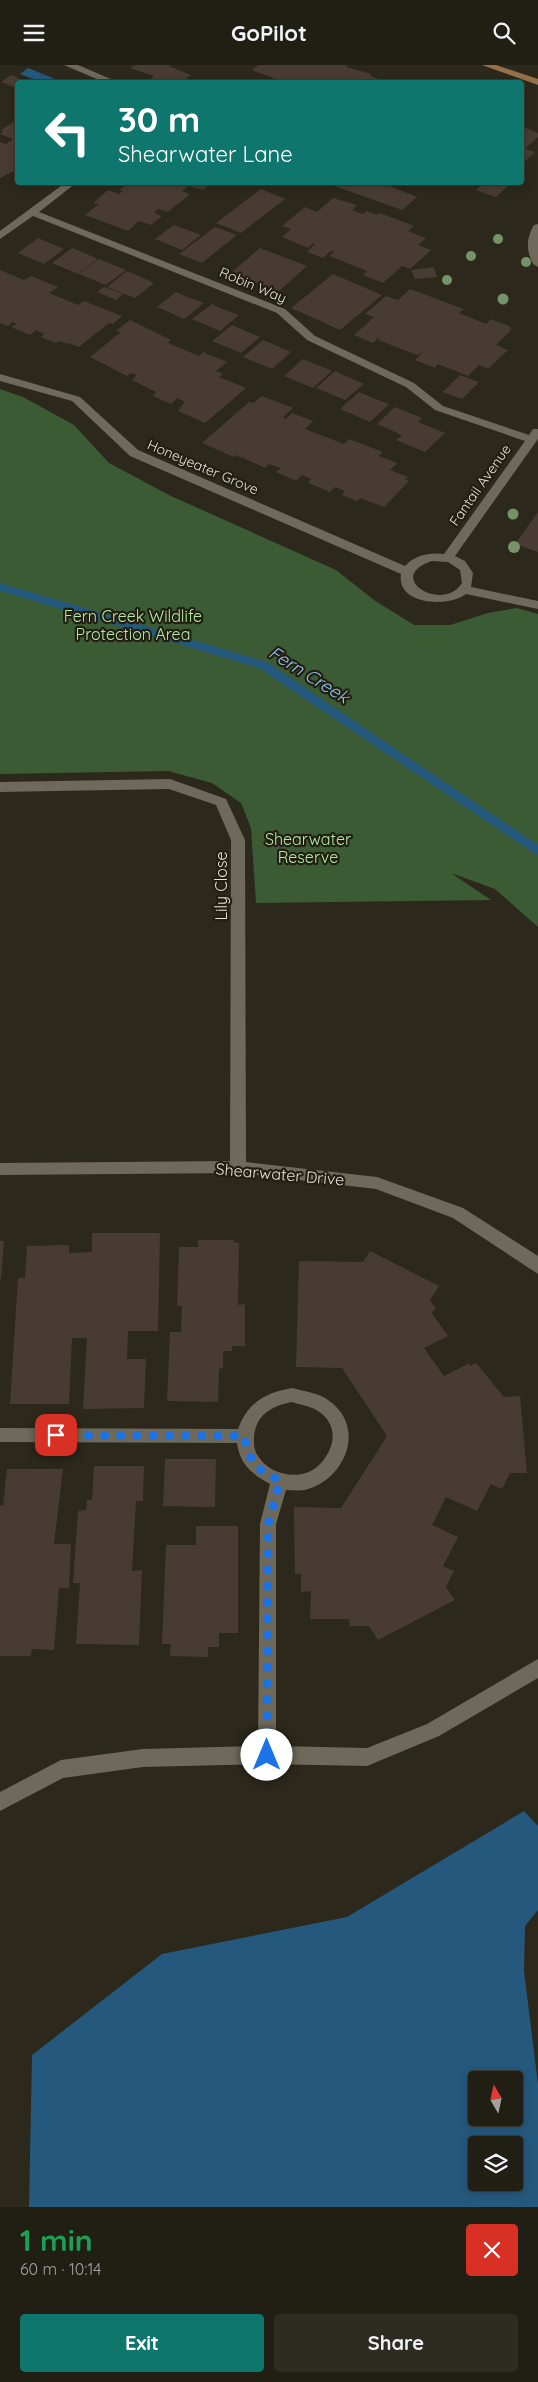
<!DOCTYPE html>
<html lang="en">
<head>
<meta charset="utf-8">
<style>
	:root { --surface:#211e14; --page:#2d2b22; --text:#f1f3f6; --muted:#a2a2a0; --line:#3e3c34; --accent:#0f766e }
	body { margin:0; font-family:Quicksand,sans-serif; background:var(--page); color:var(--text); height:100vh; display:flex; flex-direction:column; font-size:19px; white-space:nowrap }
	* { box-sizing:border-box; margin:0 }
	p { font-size:16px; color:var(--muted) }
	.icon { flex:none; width:28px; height:28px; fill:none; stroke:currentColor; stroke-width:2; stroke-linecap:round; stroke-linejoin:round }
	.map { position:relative; height:2142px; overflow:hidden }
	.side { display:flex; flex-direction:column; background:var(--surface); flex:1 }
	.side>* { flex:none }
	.guide { position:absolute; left:15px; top:15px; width:509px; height:105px; border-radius:5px; box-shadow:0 2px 8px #0003,0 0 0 1px var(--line); background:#0f766e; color:#fff; overflow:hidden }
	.needle { width:32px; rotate:351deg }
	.tools { position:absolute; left:468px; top:2006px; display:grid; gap:10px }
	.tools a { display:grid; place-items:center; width:55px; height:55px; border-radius:5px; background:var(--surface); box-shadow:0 2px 8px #0003,0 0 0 1px var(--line); font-size:25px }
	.pin { position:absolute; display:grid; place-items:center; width:42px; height:42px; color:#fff; margin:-21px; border-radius:10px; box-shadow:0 2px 8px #0006 }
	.me { position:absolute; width:55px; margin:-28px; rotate:0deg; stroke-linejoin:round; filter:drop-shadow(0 0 4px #0008) }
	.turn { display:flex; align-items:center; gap:18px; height:105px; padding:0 20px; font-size:22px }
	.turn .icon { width:65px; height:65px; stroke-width:2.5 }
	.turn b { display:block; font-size:35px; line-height:42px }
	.round { display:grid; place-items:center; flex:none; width:52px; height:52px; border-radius:5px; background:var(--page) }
	.summary { display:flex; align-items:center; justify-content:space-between; height:85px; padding:0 20px }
	h1 { font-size:30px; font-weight:700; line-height:38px; color:#1e9e55 }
	.button { display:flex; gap:10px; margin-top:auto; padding:10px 20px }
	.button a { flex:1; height:58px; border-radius:5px; background:var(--accent); color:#fff; font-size:20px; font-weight:700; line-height:58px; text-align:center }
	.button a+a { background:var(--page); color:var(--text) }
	header { display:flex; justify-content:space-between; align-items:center; height:65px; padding:0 20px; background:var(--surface); font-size:22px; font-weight:700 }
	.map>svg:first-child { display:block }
	.green { fill:#3b5b34 }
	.water { fill:#25587d; fill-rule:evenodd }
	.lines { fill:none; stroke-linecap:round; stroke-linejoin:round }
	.stream { fill:#25587d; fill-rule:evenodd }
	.building { fill:#483b33 }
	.street { fill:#6e695a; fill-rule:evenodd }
	.secondary { fill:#967048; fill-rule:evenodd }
	.tree { fill:#759366 }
	.route { stroke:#1a73e8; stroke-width:9; stroke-dasharray:0 16.2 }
	.labels { text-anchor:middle; stroke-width:4.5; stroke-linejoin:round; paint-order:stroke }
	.far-street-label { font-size:14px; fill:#e2dfd7; stroke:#231e12 }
	.park-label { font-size:16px; fill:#b1eba4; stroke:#231e12 }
	.street-label { font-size:16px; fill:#e2dfd7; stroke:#231e12 }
	.water-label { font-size:18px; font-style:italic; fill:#8cc6f5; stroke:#231e12 }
</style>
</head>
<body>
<header><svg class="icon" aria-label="menu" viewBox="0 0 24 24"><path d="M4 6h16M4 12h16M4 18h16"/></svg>GoPilot<svg class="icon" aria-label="search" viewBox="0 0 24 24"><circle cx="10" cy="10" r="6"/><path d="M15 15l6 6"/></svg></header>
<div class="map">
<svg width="538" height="2142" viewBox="0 0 538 2142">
	<rect width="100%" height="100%" fill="#2c281b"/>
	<path class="green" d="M0 324 23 332 74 360 109 398 171 431 336 505 374 535 414 560H450L488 548 517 543 538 549V862L495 824 451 808 491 835 256 838 251 763 241 738 212 718 168 706 0 709Z"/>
	<path class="water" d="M28 3 55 14C44 21 32 13 20 9Z
		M524 1746 538 1761V1845L525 1861 524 1906 538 2019V2142H29L32 1990 162 1889 347 1852ZM476 2015H514V2052H476ZM476 2080H514V2118H476Z"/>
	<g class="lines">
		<path class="stream" d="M0 518 267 597 538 780V791L259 603 0 526Z"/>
	</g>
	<path class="building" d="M134 0H170L169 1 191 10 180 18H159L150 14 154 11 130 3Z
		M259 0H348L346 2 371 9 370 11 389 17 287 18 252 5Z
		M11 10 23 15 14 22 1 17Z
		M18 54V104L0 113V77L6 79 13 74 0 69 3 66 1 65Z
		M523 62 538 68V72L525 84 535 87 521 100Z
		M126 118H212L203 125 189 121 182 126 190 129 168 147 158 144 154 148 162 151 151 160 139 156 128 166 85 150 99 139 93 138 108 125 119 129 123 126 119 125 127 119Z
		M326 118H382L417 132 402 145Z
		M484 118H511L496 132 476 125Z
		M261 124 285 134 241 168 216 158Z
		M333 133 357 140 352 145 363 149 367 146 377 150 380 148 414 161 408 166 426 173 418 180 431 185 410 204 402 201 383 218 363 210 367 206 329 191 334 187 331 186 323 193 307 187 315 179 313 178 308 183 282 172 291 164 282 161 305 142 317 147Z
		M174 160 201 170 182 185 155 174Z
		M215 162 237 170 202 198 179 189Z
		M38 173 50 178 64 184 44 199 18 188Z
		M72 183 82 187 98 194 78 209 52 198Z
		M260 183 307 201 279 226 231 208Z
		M99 194 109 198 126 205 106 220 79 209Z
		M434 202 437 212 415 214 411 205Z
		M0 205 24 215 31 211 58 222 49 228 78 240 84 236 122 251 113 259 109 258 79 282 68 278 67 279 59 276 56 278 41 272 44 269 36 265 30 270 11 262 16 259 13 257 8 261 0 258Z
		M127 206 139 211 154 218 135 233 107 222Z
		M333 209 382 230 340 265 291 243Z
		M104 222 123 229 116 235 97 227Z
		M410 224 464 244 459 248 486 259 491 254 511 262 509 263 512 264 496 280 508 285 488 304 479 300 468 311 438 299 435 303 415 295 423 287 417 290 378 275 380 271 373 278 354 270 374 252 365 249 386 231 398 235Z
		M176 227 190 233 204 238 184 254 157 242Z
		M212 239 223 244 239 250 220 266 192 254Z
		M130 255 171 275 168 278 199 291 203 287 227 297 216 306 223 309 219 312 246 323 205 358 178 346 185 337 177 333 171 339 153 331 156 327 132 315 137 310 131 308 127 311 90 292 121 267 116 266Z
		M232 260 248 267 260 272 241 288 212 276Z
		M263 275 291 287 272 304 243 292Z
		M303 294 315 299 332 306 313 323 284 311Z
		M335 306 346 311 364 319 345 335 316 323Z
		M460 310 479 317 462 334 443 327Z
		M359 327 373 333 389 339 370 357 340 344Z
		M262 331 293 343 283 352 286 354 292 348 313 356 305 364 344 379 349 374 383 387 379 391 397 398 390 405 408 412 405 414 409 416 384 442 360 433 357 436 342 430 345 426 335 422 330 427 308 418 311 414 302 410 296 416 276 407 281 403 269 399 265 403 243 393 249 387 242 393 236 390 234 392 202 378 249 337 253 338Z
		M395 342 422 353 418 357 445 368 425 387 396 375 402 370 377 359Z
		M538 447V487L515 479Z
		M92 1168H160L158 1266H128L127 1294H146L144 1343 83 1344 87 1273H72L69 1339H10L18 1213H25L27 1181 69 1180V1188L92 1187Z
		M198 1175H234L233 1177 239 1178 238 1240 245 1239V1281H232V1286H223V1303L219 1304 218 1337 167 1336 170 1267H181L182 1241H177L179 1182H198Z
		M0 1176H4L1 1214H0Z
		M370 1186 439 1221 430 1235 436 1244 431 1247 448 1271 424 1283 444 1311 470 1298V1301L476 1298 504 1332 520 1331 527 1408H510L502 1424 491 1419 477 1446 446 1432 432 1460 458 1472 443 1501 454 1506 446 1522 455 1535 378 1575 369 1561H350L349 1554H310L311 1526 301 1527V1509H295L294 1442 341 1443 387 1371 342 1303 296 1302 299 1196 363 1197Z
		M165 1394H216L215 1442 163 1441Z
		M94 1401H144L143 1436H136L132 1506 142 1505 139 1580 76 1579 80 1518H73L78 1446 86 1445 87 1435H92Z
		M7 1404H63L54 1479H71L69 1523H59L54 1585 32 1584 31 1591H0V1440L3 1441Z
		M196 1461H238V1568H219V1582H208V1592L170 1591 171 1579H162L166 1480H196Z"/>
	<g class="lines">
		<path class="street" d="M64 0H78L120 18H106Z
			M65 118H76L39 147 285 244 315 271 414 318 443 341 529 370 533 364H538V374L455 491 465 496 473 508 471 522 538 536V544L466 529C448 543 396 540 401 509L130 391 72 336 0 316V309L80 332 138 385 405 501C415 490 429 487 444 489L525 376 435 345 406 322 307 275 277 248 33 151 0 174V166ZM432 496 448 497 460 505 462 518C443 549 383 512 432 496Z
			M538 159V202L533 199C526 185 526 173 534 160Z
			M170 714 226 734 245 775 246 1097 377 1112 463 1143 538 1191V1209L453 1153 376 1124 238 1108 0 1110V1098L230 1096 231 775 216 740 169 724 0 727V717Z
			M292 1323C303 1326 319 1328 328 1335 367 1361 346 1415 305 1425 299 1426 292 1425 286 1425L276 1459V1681L367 1683 427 1659 538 1594V1613L439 1671 367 1701 267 1699 143 1702 63 1713 0 1746V1727L61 1695 143 1684 258 1681 260 1459 270 1419C252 1409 240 1400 237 1378L0 1377V1363L238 1364C248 1337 265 1328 292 1323ZM292 1337C300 1340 311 1341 318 1346 338 1359 336 1381 321 1398 305 1417 271 1412 258 1391 255 1387 254 1382 254 1377 253 1352 270 1341 292 1337Z"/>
		<path class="secondary" d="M482 0H496L538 14V20Z"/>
	</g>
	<g class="tree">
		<circle cx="498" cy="174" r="5"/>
		<circle cx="471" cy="191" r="5"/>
		<circle cx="526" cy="197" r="5"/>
		<circle cx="447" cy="215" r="5"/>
		<circle cx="503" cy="234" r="5.5"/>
		<circle cx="513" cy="449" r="5.5"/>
		<circle cx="514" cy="482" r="6"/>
	</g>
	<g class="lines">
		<path class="route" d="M56 1370 244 1371C248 1394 257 1408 280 1415L268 1459 267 1690"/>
	</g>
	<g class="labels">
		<g class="far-street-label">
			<text transform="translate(253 220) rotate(23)" y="5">Robin Way</text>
			<text transform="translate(203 402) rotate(23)" y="5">Honeyeater Grove</text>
			<text transform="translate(480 420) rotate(-55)" y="5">Fantail Avenue</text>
		</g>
		<g class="park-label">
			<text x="133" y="557">Fern Creek Wildlife<tspan x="133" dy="18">Protection Area</tspan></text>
			<text x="308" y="780">Shearwater<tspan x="308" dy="18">Reserve</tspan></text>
		</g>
		<g class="street-label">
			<text transform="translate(221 821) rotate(-90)" y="6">Lily Close</text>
			<text transform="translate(280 1109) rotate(5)" y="6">Shearwater Drive</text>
		</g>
		<g class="water-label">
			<text transform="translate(309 610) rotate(32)" y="6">Fern Creek</text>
		</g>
	</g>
</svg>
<div class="tools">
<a><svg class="needle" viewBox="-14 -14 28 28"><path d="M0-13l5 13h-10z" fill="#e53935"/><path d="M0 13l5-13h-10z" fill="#a2a2a0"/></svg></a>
<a><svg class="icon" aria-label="layers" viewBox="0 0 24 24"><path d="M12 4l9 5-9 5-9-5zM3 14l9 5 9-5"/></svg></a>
</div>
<div class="pin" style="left:56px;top:1370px;background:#d93025"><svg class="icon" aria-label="arrive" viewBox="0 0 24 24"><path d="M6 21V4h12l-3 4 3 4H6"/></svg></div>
<svg class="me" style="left:267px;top:1690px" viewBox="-20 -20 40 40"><circle r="19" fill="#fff"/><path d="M0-13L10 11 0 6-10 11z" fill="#1a73e8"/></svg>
<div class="guide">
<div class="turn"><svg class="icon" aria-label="left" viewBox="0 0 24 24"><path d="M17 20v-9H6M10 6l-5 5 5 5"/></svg><div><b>30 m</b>Shearwater Lane</div></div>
</div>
</div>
<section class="side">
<div class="summary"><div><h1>1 min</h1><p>60 m · 10:14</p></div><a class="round" style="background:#d93025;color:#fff"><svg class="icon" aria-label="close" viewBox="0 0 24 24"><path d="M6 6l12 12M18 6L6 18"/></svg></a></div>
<div class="button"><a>Exit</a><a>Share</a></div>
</section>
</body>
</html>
